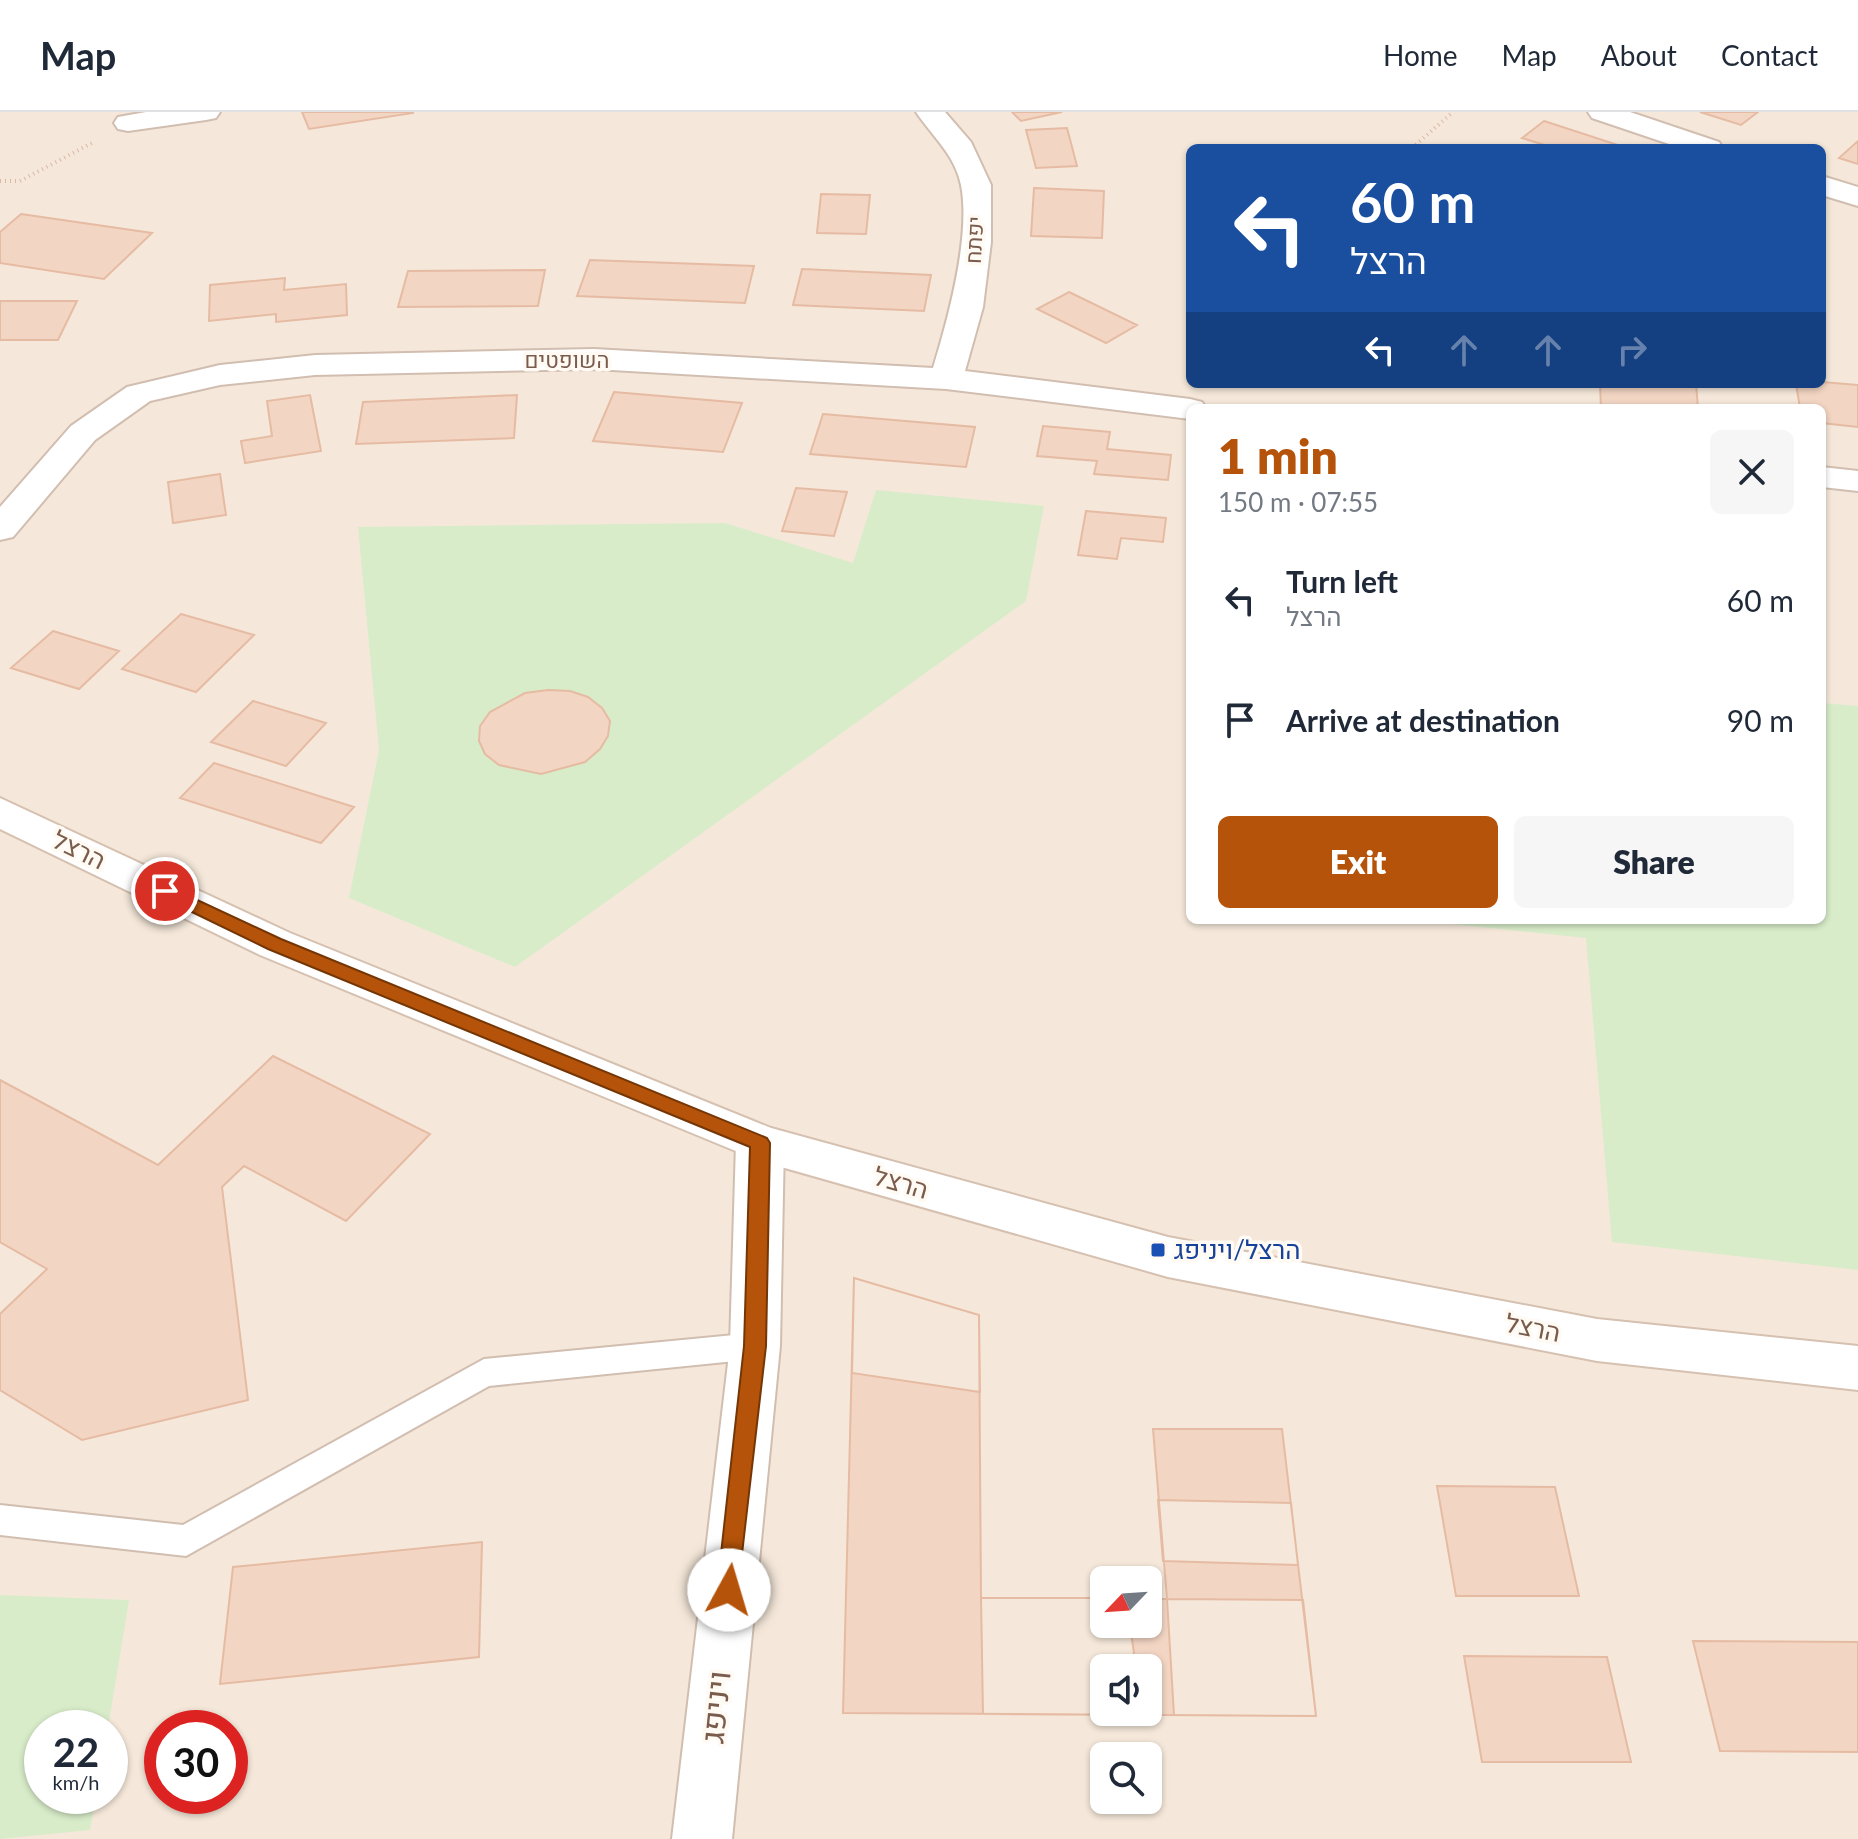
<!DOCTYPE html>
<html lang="en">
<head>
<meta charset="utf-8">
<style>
	:root { --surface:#fff; --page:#f6f6f7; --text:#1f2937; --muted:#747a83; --line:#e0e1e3; --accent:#b45309 }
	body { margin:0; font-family:Lato,Heebo,sans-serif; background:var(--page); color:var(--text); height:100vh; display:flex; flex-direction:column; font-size:30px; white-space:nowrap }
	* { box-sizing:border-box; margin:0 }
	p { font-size:26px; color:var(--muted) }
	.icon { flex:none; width:44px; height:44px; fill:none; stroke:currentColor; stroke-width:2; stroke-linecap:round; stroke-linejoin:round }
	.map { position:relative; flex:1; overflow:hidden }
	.sheet { position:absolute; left:1186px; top:292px; width:640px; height:520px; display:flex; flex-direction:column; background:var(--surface); border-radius:12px; box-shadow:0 2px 6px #0004 }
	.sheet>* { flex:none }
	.guide { position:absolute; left:1186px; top:32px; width:640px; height:244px; border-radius:12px; box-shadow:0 2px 6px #0004; background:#1a4fa0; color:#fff; overflow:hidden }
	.needle { width:52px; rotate:245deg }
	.controls { position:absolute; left:1090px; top:1454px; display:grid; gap:16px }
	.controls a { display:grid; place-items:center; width:72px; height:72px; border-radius:12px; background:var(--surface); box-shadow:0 2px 6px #0004; font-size:40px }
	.speed { position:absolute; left:24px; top:1598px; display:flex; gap:16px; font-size:40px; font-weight:700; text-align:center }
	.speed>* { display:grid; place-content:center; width:104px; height:104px; border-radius:50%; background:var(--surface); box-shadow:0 2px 6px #0004; line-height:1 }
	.speed small { font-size:20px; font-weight:400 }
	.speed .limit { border:12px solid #d22; background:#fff; color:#111 }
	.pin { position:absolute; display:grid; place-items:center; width:68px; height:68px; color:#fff; margin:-34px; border:4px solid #fff; border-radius:50%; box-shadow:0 2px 8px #0007 }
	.me { position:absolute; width:88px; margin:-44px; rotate:6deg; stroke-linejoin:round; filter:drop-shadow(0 0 6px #0008) }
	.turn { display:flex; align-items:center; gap:28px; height:168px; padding:0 32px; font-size:36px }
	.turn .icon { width:104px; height:104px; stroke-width:2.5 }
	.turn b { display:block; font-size:56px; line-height:68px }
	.lanes { display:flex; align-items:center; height:76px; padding:0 32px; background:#0003; justify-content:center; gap:40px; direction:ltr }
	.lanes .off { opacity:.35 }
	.round { display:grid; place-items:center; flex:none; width:84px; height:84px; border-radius:12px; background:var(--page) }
	.headline { display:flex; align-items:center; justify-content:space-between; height:136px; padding:0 32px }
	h1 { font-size:48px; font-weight:800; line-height:60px; color:var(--accent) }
	.cta { display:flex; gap:16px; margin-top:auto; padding:16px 32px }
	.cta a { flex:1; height:92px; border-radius:12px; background:var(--accent); color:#fff; font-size:32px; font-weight:800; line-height:92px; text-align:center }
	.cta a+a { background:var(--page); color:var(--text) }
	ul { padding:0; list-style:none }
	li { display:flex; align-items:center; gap:24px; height:120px; padding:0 32px }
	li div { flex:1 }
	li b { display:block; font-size:30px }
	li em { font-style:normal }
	header { display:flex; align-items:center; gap:48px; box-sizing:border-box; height:112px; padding:0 40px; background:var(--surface); border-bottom:2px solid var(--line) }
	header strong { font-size:38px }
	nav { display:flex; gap:44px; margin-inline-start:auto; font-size:28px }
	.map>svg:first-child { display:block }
	.residential { fill:#f5e8da; fill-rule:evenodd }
	.green { fill:#d8ecc9 }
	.building { fill:#f3d5c3; stroke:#e6bba3; stroke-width:2; fill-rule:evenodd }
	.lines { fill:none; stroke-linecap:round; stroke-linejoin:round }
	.lane-casing { stroke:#d1beb0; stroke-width:4 }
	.street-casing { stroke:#d1beb0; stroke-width:4 }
	.secondary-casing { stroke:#d6c0b0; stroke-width:4 }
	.path { stroke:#d9b8a5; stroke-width:4; stroke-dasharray:1 4; stroke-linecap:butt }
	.lane { fill:#fff; fill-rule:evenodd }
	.street { fill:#fff; fill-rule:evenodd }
	.secondary { fill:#fff; fill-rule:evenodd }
	.route { fill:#b45309; stroke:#753606; stroke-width:2 }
	.transit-dot { fill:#1a4fb4; stroke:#fffaf3; stroke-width:3 }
	.labels { text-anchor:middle; stroke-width:7; stroke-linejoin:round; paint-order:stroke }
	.far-street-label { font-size:22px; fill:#7a5c4d; stroke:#fffaf3 }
	.street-label { font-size:26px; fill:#7a5c4d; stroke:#fffaf3 }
	.transit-label { font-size:26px; fill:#164399; stroke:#fffaf3; text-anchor:start }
	.near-street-label { font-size:32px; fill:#7a5c4d; stroke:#fffaf3 }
</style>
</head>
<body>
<header>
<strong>Map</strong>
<nav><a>Home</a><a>Map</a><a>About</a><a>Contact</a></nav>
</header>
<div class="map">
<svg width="1858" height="1727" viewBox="0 0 1858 1727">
	<rect width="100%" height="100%" fill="#fdf6ec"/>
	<path class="residential" d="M0 0H1858V1727H0ZM1190 36H1822V272H1190ZM1190 296H1822V808H1190ZM1104 1468H1148V1512H1104ZM1104 1556H1148V1600H1104ZM42 1616H110V1684H42ZM162 1616H230V1684H162ZM1104 1644H1148V1688H1104Z"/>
	<path class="green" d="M876 378 1044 394 1026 489 515 855 349 786 379 638 358 415 725 411 853 451Z
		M1822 591 1858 594V1158L1612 1130 1586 826 1414 808H1822Z
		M0 1483 129 1488 108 1616H42V1684H96L90 1718 0 1727Z"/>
	<path class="building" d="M302 0H413V1L309 17Z
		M1012 0H1062L1021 9Z
		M1700 0H1758L1741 13Z
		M1544 9 1627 36H1554L1522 26Z
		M1067 16 1077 54 1036 56 1026 18Z
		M1858 29V52L1839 46Z
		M1034 76 1104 79 1102 126 1031 124Z
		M821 82 870 83 866 122 817 121Z
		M21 102 152 121 104 167 0 151V120Z
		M590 148 754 154 745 191 577 184Z
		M802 157 931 163 924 199 793 193Z
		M545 158 538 194 398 195 408 159Z
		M285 166 284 178 346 172 347 203 276 210V202L209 209 210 173Z
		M1069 180 1137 213 1106 231 1037 197Z
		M0 189H77L58 228H0Z
		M1822 270 1858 273V315L1822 311V296H1800L1796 272Z
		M1600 272H1696L1698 296H1601Z
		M614 280 742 291 723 340 593 329Z
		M310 283 321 339 245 351 241 329 272 324 267 289Z
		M517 283 514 326 356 332 363 290Z
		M823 302 975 315 966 355 810 342Z
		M1043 314 1110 320 1107 337 1171 343 1168 368 1094 362 1097 349 1037 344Z
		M220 362 226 403 173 411 168 370Z
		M796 376 847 380 834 424 782 419Z
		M1086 399 1166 406 1163 430 1121 426 1117 447 1078 443Z
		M181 502 254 523 196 580 122 557Z
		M53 519 119 539 79 577 11 556Z
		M548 578 570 579 588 585 602 596 610 609 608 624 600 637 585 650 541 662 499 653 485 642 479 629 480 614 490 600 525 581Z
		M253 589 326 611 286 654 211 630Z
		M214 651 354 695 321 731 180 686Z
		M273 944 430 1022 346 1109 244 1054 222 1075 248 1288 82 1328 0 1278V1202L47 1157 0 1130V968L158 1053Z
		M854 1166 979 1203 981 1486H1104V1512H1148V1487H1167L1153 1317H1282L1316 1604 843 1601ZM1104 1556H1148V1600H1104Z
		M854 1166 979 1203 980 1280 852 1261Z
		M1437 1374 1555 1375 1579 1484H1456Z
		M1158 1388 1291 1391 1298 1453 1163 1449Z
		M482 1430 479 1545 220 1572 233 1455Z
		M981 1486H1104V1512H1130L1136 1556H1104V1600H1142L1143 1603 983 1602Z
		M1167 1487 1303 1488 1316 1604 1174 1603Z
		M1693 1529 1858 1530V1640L1720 1639Z
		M1464 1544 1607 1545 1631 1650H1482Z"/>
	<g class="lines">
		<defs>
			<path id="lane" d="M755 1221 766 1224 771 1234 766 1244 755 1247 489 1274 186 1444 0 1423V1393L183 1413 484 1247Z"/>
			<path id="street" d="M146 0H220L216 6 206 8 128 19 118 17 114 11 118 5Z
				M916 0H945L971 30 991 73V130L983 195 965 259 1190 287 1202 290 1206 296H1190V307L946 277 594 257 315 263 220 273 150 289 95 328 13 425 0 428V395L71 314 127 275 220 253 315 243 594 237 933 256C948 207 971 124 961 73 955 43 932 24 916 0Z
				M1588 0H1630L1719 30 1723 36H1681L1592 6Z
				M1822 64 1858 75V94L1822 83Z
				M1822 355 1858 359V379L1822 375Z
				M760 1013 777 1018 784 1031 780 1234 732 1727H672L730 1234 736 1031 743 1018Z"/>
			<path id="secondary" d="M0 686 290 821 771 1016 1168 1125 1597 1207 1858 1234V1278L1597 1249 1168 1165 760 1049 260 843 0 717Z"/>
		</defs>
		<use href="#lane" class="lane-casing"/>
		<use href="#street" class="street-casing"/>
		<use href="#secondary" class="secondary-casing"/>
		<path class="path" d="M1412 36 1453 0
			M0 69H20L92 31"/>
		<use href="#lane" class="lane"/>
		<use href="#street" class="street"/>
		<use href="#secondary" class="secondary"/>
	</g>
	<path class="route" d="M165 773 281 827 767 1026 770 1031 766 1234 737 1485 729 1488 721 1485 717 1478 744 1234 750 1035 268 837 159 784V775Z"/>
	<rect class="transit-dot" x="1150" y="1130" width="16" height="16" rx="4"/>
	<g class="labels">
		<g class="far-street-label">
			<text transform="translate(974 128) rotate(-87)" y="8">יפתח</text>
			<text x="567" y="256">השופטים</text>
		</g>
		<g class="street-label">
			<text transform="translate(79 738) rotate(26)" y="9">הרצל</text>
			<text transform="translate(901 1071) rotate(16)" y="9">הרצל</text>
			<text transform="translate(1533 1216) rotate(11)" y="9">הרצל</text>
		</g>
		<g class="transit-label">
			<text x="1174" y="1147">הרצל/ויניפג</text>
		</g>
		<g class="near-street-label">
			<text transform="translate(716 1595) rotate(-84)" y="11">ויניפג</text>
		</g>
	</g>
</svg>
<div class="controls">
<a><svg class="needle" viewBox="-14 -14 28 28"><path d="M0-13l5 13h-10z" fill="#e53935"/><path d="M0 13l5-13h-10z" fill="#747a83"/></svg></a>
<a><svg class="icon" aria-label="sound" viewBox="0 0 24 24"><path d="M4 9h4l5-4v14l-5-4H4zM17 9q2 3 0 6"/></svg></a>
<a><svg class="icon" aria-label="search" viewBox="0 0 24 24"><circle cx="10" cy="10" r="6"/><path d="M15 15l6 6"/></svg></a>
</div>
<div class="speed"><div>22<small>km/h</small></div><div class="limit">30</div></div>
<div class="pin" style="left:165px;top:779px;background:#d93025"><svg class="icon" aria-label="arrive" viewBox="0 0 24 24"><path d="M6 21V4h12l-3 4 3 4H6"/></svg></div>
<svg class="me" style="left:729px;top:1478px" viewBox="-20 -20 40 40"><circle r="19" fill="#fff"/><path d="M0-13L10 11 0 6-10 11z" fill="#b45309"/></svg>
<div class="guide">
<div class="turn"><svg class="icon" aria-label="left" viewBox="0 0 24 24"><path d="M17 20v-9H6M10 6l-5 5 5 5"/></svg><div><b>60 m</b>הרצל</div></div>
<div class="lanes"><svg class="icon" aria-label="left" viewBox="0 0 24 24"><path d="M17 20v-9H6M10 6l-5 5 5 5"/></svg><svg class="icon off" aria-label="ahead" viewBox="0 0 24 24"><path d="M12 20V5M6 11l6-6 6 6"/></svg><svg class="icon off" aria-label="ahead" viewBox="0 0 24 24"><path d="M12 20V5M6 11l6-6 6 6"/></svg><svg class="icon off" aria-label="right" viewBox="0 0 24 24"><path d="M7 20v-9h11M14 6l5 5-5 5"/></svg></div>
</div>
<section class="sheet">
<div class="headline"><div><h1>1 min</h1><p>150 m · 07:55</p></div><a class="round"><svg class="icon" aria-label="close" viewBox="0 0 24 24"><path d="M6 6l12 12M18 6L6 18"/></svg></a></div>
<ul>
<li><svg class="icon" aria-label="left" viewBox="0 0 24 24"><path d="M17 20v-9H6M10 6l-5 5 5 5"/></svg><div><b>Turn left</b><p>הרצל</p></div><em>60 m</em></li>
<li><svg class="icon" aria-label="arrive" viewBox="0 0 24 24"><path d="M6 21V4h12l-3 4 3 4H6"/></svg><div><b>Arrive at destination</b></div><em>90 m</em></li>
</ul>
<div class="cta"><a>Exit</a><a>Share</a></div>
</section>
</div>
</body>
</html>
